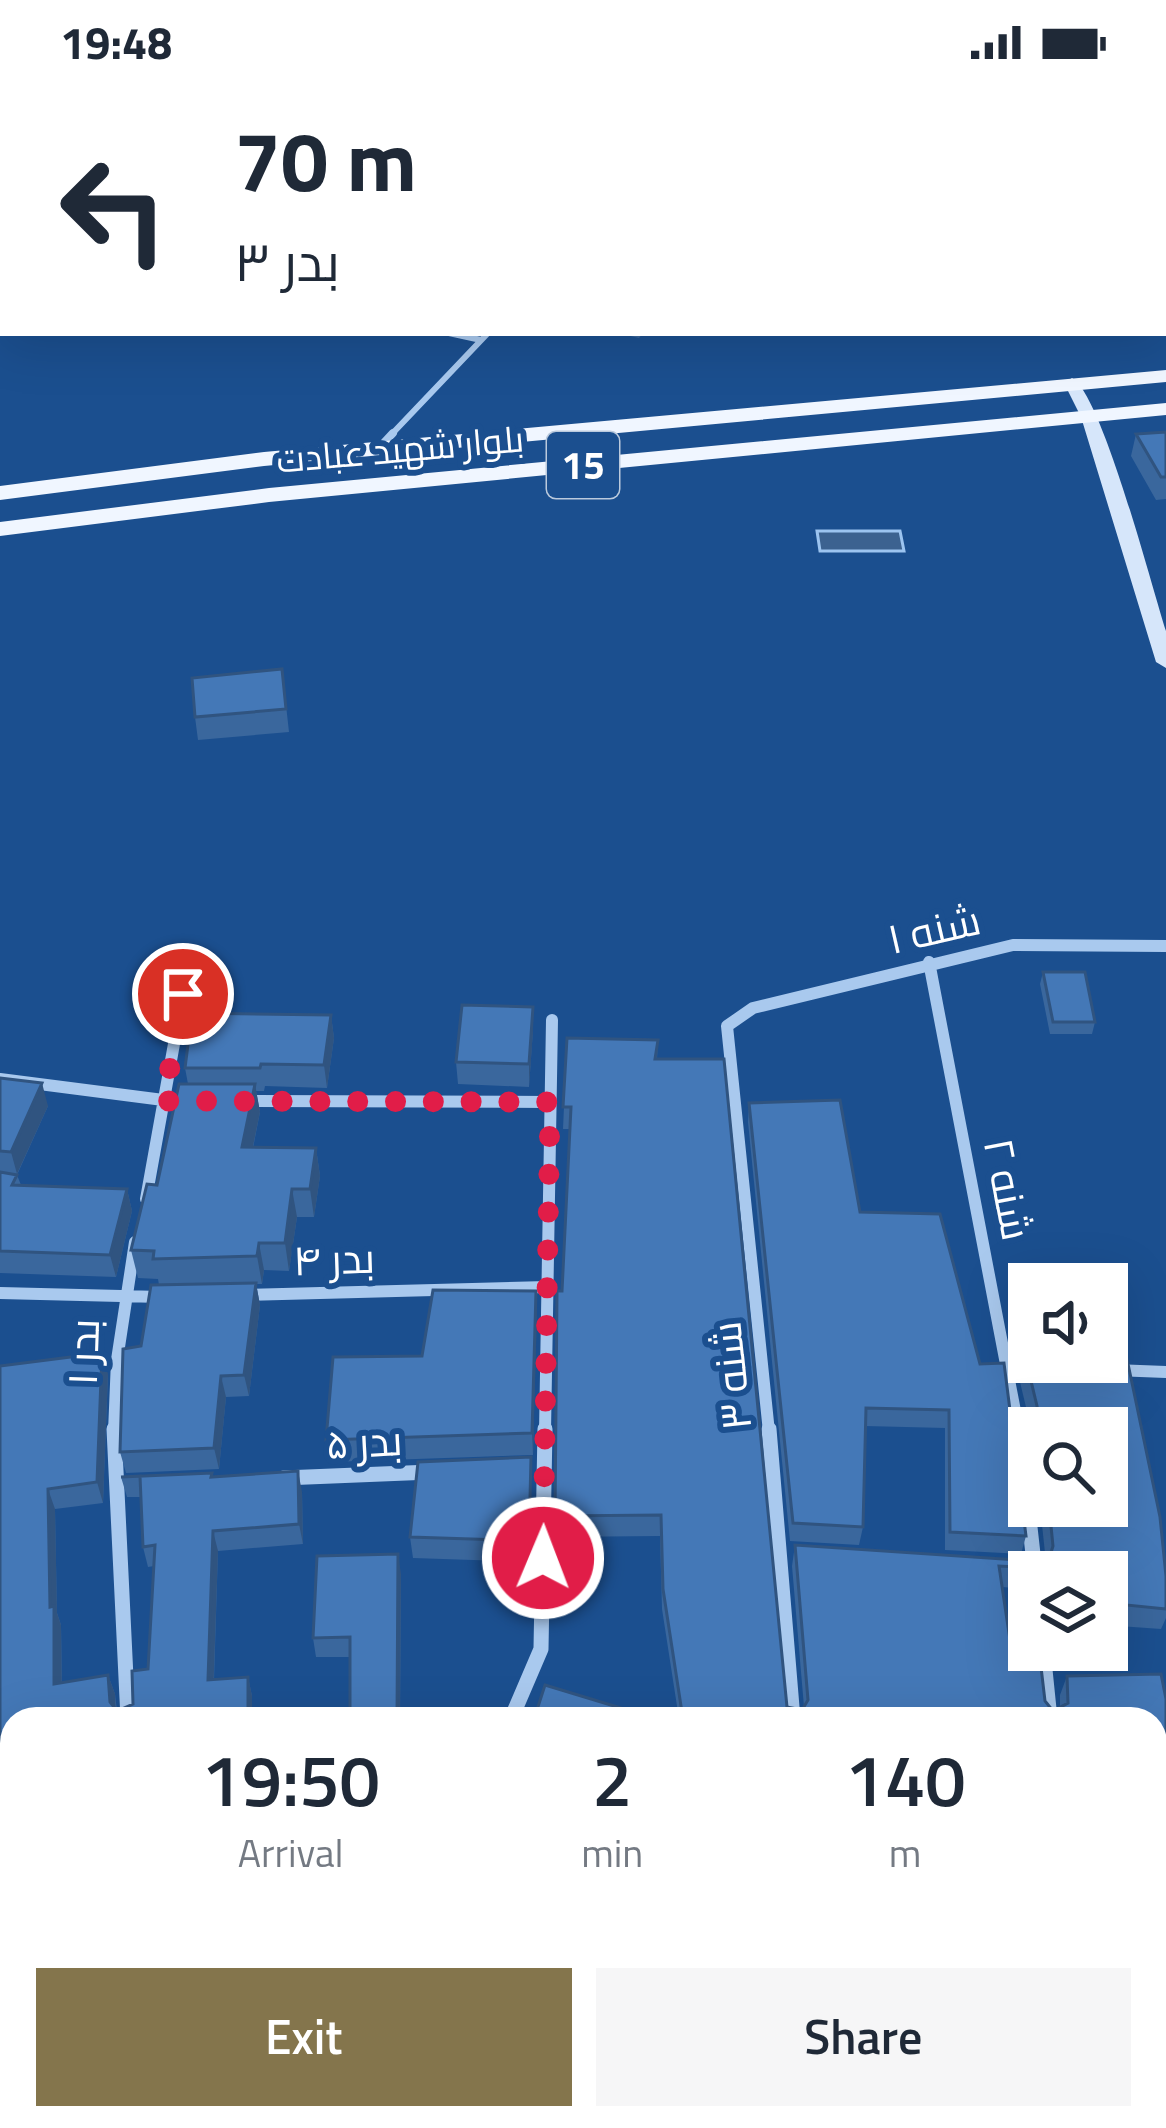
<!DOCTYPE html>
<html lang="en">
<head>
<meta charset="utf-8">
<style>
	:root { --surface:#fff; --page:#f6f6f7; --text:#1f2937; --muted:#747a83; --accent:#84754c }
	body { margin:0; font-family:"Titillium Web",Cairo,sans-serif; background:var(--page); color:var(--text); height:100vh; display:flex; flex-direction:column; font-size:45px; white-space:nowrap }
	* { box-sizing:border-box; margin:0 }
	p { font-size:39px; color:var(--muted) }
	.icon { flex:none; width:66px; height:66px; fill:none; stroke:currentColor; stroke-width:2; stroke-linecap:round; stroke-linejoin:round }
	.map { position:relative; flex:1; overflow:hidden }
	.details { position:absolute; left:0px; top:1623px; width:1167px; height:423px; display:flex; flex-direction:column; background:var(--surface); border-radius:36px 36px 0 0; box-shadow:0 12px 48px #0002 }
	.details>* { flex:none }
	.banner { position:absolute; left:0px; top:0px; width:1167px; height:252px; box-shadow:0 12px 48px #0002; background:#fff; color:var(--text); overflow:hidden }
	.tools { position:absolute; left:1008px; top:1179px; display:grid; gap:24px }
	.tools a { display:grid; place-items:center; width:120px; height:120px; border-radius:0px; background:var(--surface); box-shadow:0 12px 48px #0002; font-size:60px }
	.pin { position:absolute; display:grid; place-items:center; width:102px; height:102px; color:#fff; margin:-51px; border:6px solid #fff; border-radius:50%; box-shadow:0 3px 12px #0007 }
	.me { position:absolute; width:132px; margin:-66px; rotate:1deg; stroke-linejoin:round; filter:drop-shadow(0 0 9px #0008) }
	.turn { display:flex; align-items:center; gap:42px; height:252px; padding:0 36px; font-size:54px }
	.turn .icon { width:156px; height:156px; stroke-width:2.5 }
	.turn b { display:block; font-size:84px; line-height:102px }
	.eta { display:flex; justify-content:space-evenly; align-items:center; height:204px; text-align:center }
	.eta b { font-size:72px; font-weight:600; line-height:84px }
	.button { display:flex; gap:24px; margin-top:auto; padding:24px 36px }
	.button a { flex:1; height:138px; border-radius:0px; background:var(--accent); color:#fff; font-size:48px; font-weight:600; line-height:138px; text-align:center }
	.button a+a { background:var(--page); color:var(--text) }
	.status { display:flex; justify-content:space-between; align-items:center; height:84px; padding:0 60px; background:var(--surface); direction:ltr }
	.status svg { height:33px; fill:currentColor }
	.map>svg:first-child { display:block }
	.water { fill:#3c6290; stroke:#9cc4f0; stroke-width:3 }
	.lines { fill:none; stroke-linecap:round; stroke-linejoin:round }
	.path { stroke:#a9c9ee; stroke-width:4.5; stroke-dasharray:4.5 6; stroke-linecap:butt }
	.lane-far1 { stroke:#a9c9ee; stroke-width:6 }
	.lane { stroke:#a9c9ee; stroke-width:8 }
	.street-far1 { stroke:#a9c9ee; stroke-width:12 }
	.street { stroke:#a9c9ee; stroke-width:15 }
	.secondary { fill:#d6e6fa; fill-rule:evenodd }
	.primary { fill:#f0f6ff; fill-rule:evenodd }
	.wall { fill:#3a679d }
	.shaded-wall { fill:#305480 }
	.building { fill:#4478b7; stroke:#305480; stroke-width:3 }
	.route { stroke:#e11d48; stroke-width:21; stroke-dasharray:0 37.8 }
	.labels { text-anchor:middle; stroke-width:12; stroke-linejoin:round; paint-order:stroke }
	.far-street-label { font-size:36px; fill:#fff; stroke:#1b4f8f }
	.shield { fill:#1b4f8f; stroke:#bbcadd; stroke-width:3 }
	.shield-label { font-size:39px; font-weight:bold; fill:#fff }
	.street-label { font-size:42px; fill:#fff; stroke:#1b4f8f }
</style>
</head>
<body>
<div class="status"><b>19:48</b><svg viewBox="0 0 49 12"><path d="M0 12V9h3v3zM5 12V6h3v6zM10 12V3h3v9zM15 12V0h3v12zM26 1h20v11H26zM47 4h2v5h-2z"/></svg></div>
<div class="map">
<svg width="1166" height="2044" viewBox="0 0 1166 2044">
	<rect width="100%" height="100%" fill="#1b4f8f"/>
	<path class="water" d="M817 447H900L904 467H820Z"/>
	<g class="lines">
		<path class="path" d="M1136 3 1141 0"/>
		<path class="lane-far1" d="M449 249 481 256
			M390 352 488 249"/>
		<path class="lane" d="M380 363 393 349"/>
		<path class="street-far1" d="M929 878 1019 1348
			M0 995 171 1017
			M245 1017 550 1018
			M146 1115 183 910
			M0 1209 161 1213
			M247 1211 547 1203
			M1114 1286 1166 1288
			M114 1348 117 1276 135 1158
			M545 1348 552 936
			M769 1348 727 942 753 924 1013 861 1166 862"/>
		<path class="street" d="M114 1345 128 1635
			M769 1345 793 1635
			M1019 1345 1035 1488
			M283 1394 431 1388
			M1043 1566 1050 1635
			M511 1635 541 1565 545 1345
			M313 2034 347 2044
			M136 2044 140 2034
			M704 2044 708 2034"/>
		<path class="secondary" d="M1072 294C1102 310 1152 504 1166 547V584L1156 578 1081 333 1064 299Z"/>
		<path class="primary" d="M1166 286V298L264 382 0 416V402L264 368Z
			M1166 319V331L269 418 0 452V438L269 404Z"/>
	</g>
	<path class="wall" d="M618 249H643L639 254Z
		M1166 348V415L1156 416 1131 372 1136 350Z
		M282 585 289 648 198 656 195 633Z
		M1043 888 1095 938 1092 950H1050L1040 900Z
		M533 923V946L529 1003 458 1000 456 978Z
		M331 931 334 954 327 1004 265 1002 264 1007H256L260 1028 253 1064H316L320 1092 314 1133H297L289 1187 264 1186 262 1200H256L260 1221 249 1312 226 1313 219 1385 126 1389 120 1368 141 1262 159 1201 158 1195 138 1194 131 1166 157 1101 188 1000 185 984Z
		M567 954 658 956 657 975H724L787 1623 802 1626 804 1623 792 1482 795 1461 1046 1478 1040 1422H1107V1344H1031L1020 1298 1026 1276H1029V1278H1107V1276L1127 1275 1160 1433 1166 1492V1534L1161 1545 1119 1542 1116 1511H1107V1488H1029V1505L1002 1503 1011 1563 1039 1566 1045 1617 1053 1627 1060 1623V1611L1067 1592 1161 1590 1166 1615V1901L1155 1900V1635H679L662 1525 660 1452 555 1453 557 1207H562L570 1045H563Z
		M0 994 48 1022 17 1091 21 1101 127 1105 132 1127 116 1193 0 1189Z
		M749 1019 860 1128 1026 1452 1021 1470 945 1466V1344L865 1342 863 1443 859 1461 790 1457 748 1038Z
		M536 1207 533 1371 330 1378 326 1356 422 1272Z
		M0 1282 108 1290 103 1419 55 1425 57 1529 61 1541 62 1599 108 1591 115 1610 117 1627 133 1620 148 1585 154 1482 148 1483 143 1463 141 1413H127L121 1393 212 1389 213 1393 302 1408 303 1460 218 1467 214 1596 248 1593 252 1612V1635H12V2034H72V2039L0 2044Z
		M531 1373 530 1478 413 1474 410 1453Z
		M401 1490 400 1635H350V1573H316L313 1554Z
		M1050 2034H1155L1166 2044H1048Z"/>
	<path class="shaded-wall" d="M533 923V946L529 1003V980Z
		M331 931 334 954 327 1004 324 981Z
		M42 999 48 1022 17 1090 11 1068Z
		M255 1000 260 1028 247 1091 242 1063Z
		M316 1064 320 1092 314 1133 310 1105Z
		M127 1105 132 1127 116 1193 110 1171Z
		M292 1105 297 1133 289 1187 285 1159Z
		M259 1159 264 1186 262 1200 257 1172Z
		M256 1199 260 1221 249 1312 244 1291Z
		M536 1207 537 1229 533 1371 532 1349Z
		M102 1269 108 1290 103 1419 97 1398Z
		M221 1292 226 1313 219 1385 214 1364Z
		M298 1387 302 1408 303 1460 299 1440Z
		M48 1405 55 1425 57 1529 61 1541 62 1619 54 1600 50 1523Z
		M213 1447 218 1467 213 1615 208 1596Z
		M398 1470 401 1490 400 1635H397Z
		M108 1591 115 1610 116 1635 110 1618Z
		M248 1593 252 1612V1635H248Z
		M22 2034H72V2039L52 2044H0V2039Z"/>
	<path class="building" d="M1164 60H1166V146L1164 145Z
		M1166 348V393H1161L1136 350Z
		M282 585 286 625 195 633 192 594Z
		M1043 888H1085L1095 938H1053Z
		M462 921 533 923 529 980 456 978Z
		M192 929 331 931 324 981 261 980 260 984H185Z
		M567 954 658 956 655 975H724L787 1623 802 1626 808 1616 795 1461 1048 1478 1053 1462 1049 1422H1107V1344H1039L1037 1322 1026 1276H1029V1278H1107V1276L1127 1275 1160 1433 1166 1492V1525L1126 1521 1123 1491 1107 1490V1488L999 1482 1011 1563 1039 1566 1045 1617 1053 1627 1068 1619 1067 1592 1161 1590 1166 1615V1884L1155 1883V1635H683L663 1505 661 1431 555 1432 557 1207H562L571 1023H563Z
		M0 994 42 999 11 1068 0 1067Z
		M179 1000H255L242 1063 316 1064 310 1105H292L285 1159H259L257 1172 153 1175 154 1167 131 1166 147 1100 157 1101Z
		M840 1016 860 1128 940 1130 980 1280 1004 1279 1026 1452 950 1448 949 1326 866 1324 863 1443 793 1439 749 1019Z
		M0 1088 17 1091 12 1101 127 1105 110 1171 0 1167Z
		M256 1199 244 1291 221 1292 214 1364 120 1368 123 1265 141 1262 151 1201Z
		M433 1206 536 1207 532 1349 326 1356 333 1273 422 1272Z
		M102 1269 97 1398 48 1405 50 1523 54 1522V1600L108 1591 110 1618 117 1627 133 1620 132 1587 148 1585 155 1461 143 1463 140 1392 121 1393 212 1389 211 1393 298 1387 299 1440 213 1447 208 1596 248 1593V1635H12V2034H22L0 2039V1282Z
		M531 1373 529 1457 410 1453 418 1378Z
		M398 1470 397 1635H350V1553L313 1554 317 1472Z
		M545 1601 657 1635H534Z
		M1155 1931 1166 1935V2044H1053L1055 2034H1155Z
		M182 2034H231L258 2044H178Z
		M433 2034H664L661 2044H429Z
		M739 2034H846L843 2044H736Z"/>
	<g class="lines">
		<path class="route" d="M183 910 164 1017 550 1018 543 1474"/>
	</g>
	<g class="labels">
		<g class="far-street-label">
			<text transform="translate(400 365) rotate(-5)" y="13">بلوار شهید عبادت</text>
		</g>
		<rect class="shield" x="547" y="348" width="72" height="66" rx="9"/>
		<g class="shield-label">
			<text x="583" y="395">15</text>
		</g>
		<g class="street-label">
			<text transform="translate(934 845) rotate(-13)" y="15">شنه ۱</text>
			<text transform="translate(1008 1105) rotate(79)" y="15">شنه ۲</text>
			<text transform="translate(334 1175) rotate(-2)" y="15">بدر ۴</text>
			<text transform="translate(83 1268) rotate(-88)" y="15">بدر ۱</text>
			<text transform="translate(731 1292) rotate(-96)" y="15">شنه ۳</text>
			<text transform="translate(364 1358) rotate(-3)" y="15">بدر ۵</text>
		</g>
	</g>
</svg>
<div class="tools">
<a><svg class="icon" aria-label="sound" viewBox="0 0 24 24"><path d="M4 9h4l5-4v14l-5-4H4zM17 9q2 3 0 6"/></svg></a>
<a><svg class="icon" aria-label="search" viewBox="0 0 24 24"><circle cx="10" cy="10" r="6"/><path d="M15 15l6 6"/></svg></a>
<a><svg class="icon" aria-label="layers" viewBox="0 0 24 24"><path d="M12 4l9 5-9 5-9-5zM3 14l9 5 9-5"/></svg></a>
</div>
<div class="pin" style="left:183px;top:910px;background:#d93025"><svg class="icon" aria-label="arrive" viewBox="0 0 24 24"><path d="M6 21V4h12l-3 4 3 4H6"/></svg></div>
<svg class="me" style="left:543px;top:1474px" viewBox="-20 -20 40 40"><circle r="17" fill="#e11d48" stroke="#fff" stroke-width="3"/><path d="M0-11L8 9 0 5-8 9z" fill="#fff"/></svg>
<div class="banner">
<div class="turn"><svg class="icon" aria-label="left" viewBox="0 0 24 24"><path d="M17 20v-9H6M10 6l-5 5 5 5"/></svg><div><b>70 m</b>بدر ۳</div></div>
</div>
<section class="details">
<div class="eta">
<div><b>19:50</b><p>Arrival</p></div>
<div><b>2</b><p>min</p></div>
<div><b>140</b><p>m</p></div>
</div>
<div class="button"><a>Exit</a><a>Share</a></div>
</section>
</div>
</body>
</html>
